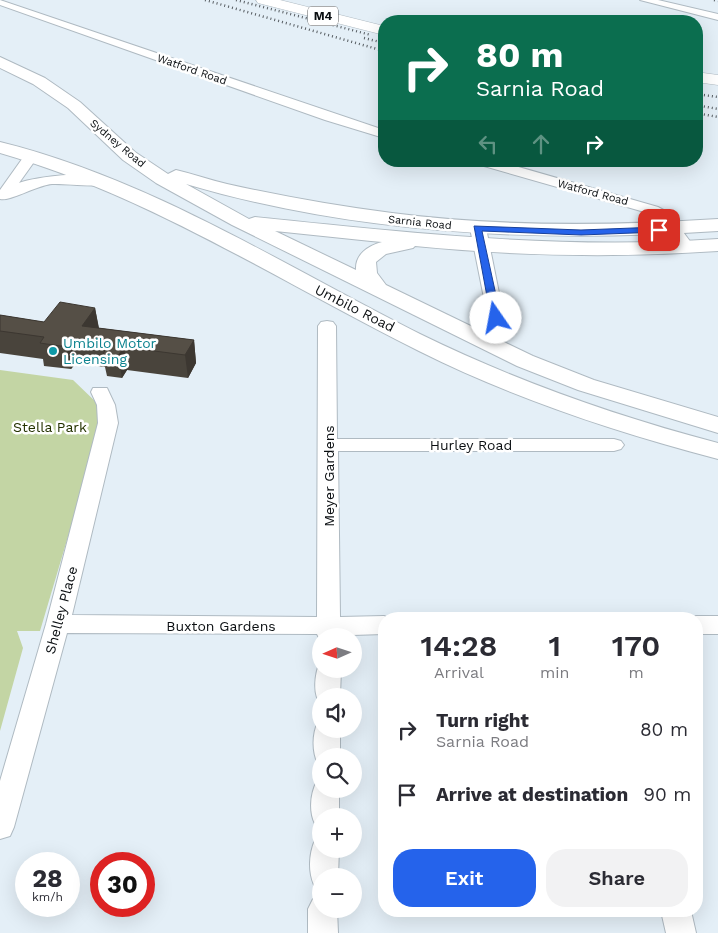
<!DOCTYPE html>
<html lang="en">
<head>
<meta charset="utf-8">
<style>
	:root { --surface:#fff; --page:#f2f2f3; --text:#2b2b33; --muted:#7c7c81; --accent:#2563eb }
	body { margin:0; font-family:"Work Sans",sans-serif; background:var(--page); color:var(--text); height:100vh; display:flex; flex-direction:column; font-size:19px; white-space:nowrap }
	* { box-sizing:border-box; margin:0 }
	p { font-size:16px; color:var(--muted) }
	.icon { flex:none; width:28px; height:28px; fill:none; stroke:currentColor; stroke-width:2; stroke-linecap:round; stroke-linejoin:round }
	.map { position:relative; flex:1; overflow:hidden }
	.sheet { position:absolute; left:378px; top:612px; width:325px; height:305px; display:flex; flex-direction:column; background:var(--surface); border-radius:20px; box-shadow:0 5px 20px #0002 }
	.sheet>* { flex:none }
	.hud { position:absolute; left:378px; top:15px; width:325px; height:152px; border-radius:20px; box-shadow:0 5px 20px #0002; background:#0b6e4f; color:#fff; overflow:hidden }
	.needle { width:32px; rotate:267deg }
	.fabs { position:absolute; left:312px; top:628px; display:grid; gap:10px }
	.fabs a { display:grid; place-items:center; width:50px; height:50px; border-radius:50%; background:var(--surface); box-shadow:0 5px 20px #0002; font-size:25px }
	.speed { position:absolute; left:15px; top:852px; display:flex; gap:10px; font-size:25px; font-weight:700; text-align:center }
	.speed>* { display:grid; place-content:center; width:65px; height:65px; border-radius:50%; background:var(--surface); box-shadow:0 5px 20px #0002; line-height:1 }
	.speed small { font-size:12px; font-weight:400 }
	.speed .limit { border:8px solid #d22; background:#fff; color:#111 }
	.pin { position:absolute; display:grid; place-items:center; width:42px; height:42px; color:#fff; margin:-21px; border-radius:10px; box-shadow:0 2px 8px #0006 }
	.me { position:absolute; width:55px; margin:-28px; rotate:348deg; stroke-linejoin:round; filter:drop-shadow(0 0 4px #0008) }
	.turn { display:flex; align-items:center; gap:18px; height:105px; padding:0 15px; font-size:22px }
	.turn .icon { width:65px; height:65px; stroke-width:2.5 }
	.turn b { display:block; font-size:35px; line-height:42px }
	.lanes { display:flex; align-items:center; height:48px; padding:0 15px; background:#0003; justify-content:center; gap:25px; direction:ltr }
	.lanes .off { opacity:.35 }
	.eta { display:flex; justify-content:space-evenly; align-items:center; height:85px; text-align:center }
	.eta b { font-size:30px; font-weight:600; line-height:35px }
	.action { display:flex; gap:10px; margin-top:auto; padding:10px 15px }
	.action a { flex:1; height:58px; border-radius:20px; background:var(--accent); color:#fff; font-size:20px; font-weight:600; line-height:58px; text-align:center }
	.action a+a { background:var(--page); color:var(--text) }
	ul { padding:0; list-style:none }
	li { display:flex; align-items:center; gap:15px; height:65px; padding:0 15px }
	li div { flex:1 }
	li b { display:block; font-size:19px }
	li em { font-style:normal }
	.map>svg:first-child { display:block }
	.green { fill:#c3d5a4 }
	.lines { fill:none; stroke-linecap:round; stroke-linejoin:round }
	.minor-casing { stroke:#afbac2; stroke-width:2 }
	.major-casing { stroke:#afbac2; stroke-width:2 }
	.highway-casing { stroke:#afbac2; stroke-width:1 }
	.minor { fill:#fff; fill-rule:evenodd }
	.major { fill:#fff; fill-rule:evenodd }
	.highway { fill:#fff; fill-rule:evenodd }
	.rail { stroke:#565c61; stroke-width:2.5; stroke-dasharray:1 3; stroke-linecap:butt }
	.wall { fill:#49443c }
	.shaded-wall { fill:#3c3731 }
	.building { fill:#554f46; stroke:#3c3731 }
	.route { fill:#2563eb; stroke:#184099 }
	.culture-dot { fill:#0f9aa8; stroke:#fff; stroke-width:2 }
	.labels { text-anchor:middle; stroke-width:5; stroke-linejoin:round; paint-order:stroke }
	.far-street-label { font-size:11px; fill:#0a0e11; stroke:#fff }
	.shield { fill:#fff; stroke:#545658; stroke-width:1 }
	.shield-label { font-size:12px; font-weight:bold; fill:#0a0e11 }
	.street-label { font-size:14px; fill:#0a0e11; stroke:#fff }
	.culture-label { font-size:14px; fill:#0d838f; stroke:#fff; text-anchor:start }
	.park-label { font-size:14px; fill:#243200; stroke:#fff }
</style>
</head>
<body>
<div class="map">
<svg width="718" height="933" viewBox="0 0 718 933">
	<rect width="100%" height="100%" fill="#e4eff7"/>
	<path class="green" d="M0 370 73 380 99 405 102 422 40 631H17L23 648 0 731Z"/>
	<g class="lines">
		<defs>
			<path id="minor" d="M0 0 384 130V138L325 120 0 5Z
				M640 0H658L718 14V20Z
				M32 151 39 155 19 183C35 177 100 168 110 182 104 189 64 183 52 184 38 185 9 202 0 199V190L27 152Z
				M475 161H498L658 207 669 213 695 248 692 251H682L659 219 648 213 477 164Z
				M478 223 486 228 504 318 502 322H490L488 318 470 228Z
				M327 321 333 322 336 326 337 439H614L621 441 624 445 621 449 614 451H338L340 617 384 616 392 619H384V634L321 636V642L317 634 67 633 14 827 10 836 0 839V781L46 624 98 423 97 405 91 392 93 388H107L115 405 118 423 72 615 317 617 318 326 321 322Z
				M696 616H718V634H696V619H688Z
				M320 662 321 669H341L340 696H321V704C312 695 315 673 320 662Z
				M321 721V729H340V756H321V765L318 764C312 752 312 734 318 722Z
				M321 779V789H339V816H321V827L315 824C309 812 310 794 317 781Z
				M321 838V849H339L338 876H321V888L314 885C308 871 309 854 315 840Z
				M321 896V909H337L338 933H308V909L313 899Z
				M661 911H691L696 933H666Z"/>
			<path id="major" d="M0 57 45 78 80 102 135 152 168 174 176 170C193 174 210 180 227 184 281 196 337 206 392 213 500 227 609 226 718 219V231C540 243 358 235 186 184L249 219 255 217C410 233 562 250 718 239V251C617 258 516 256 415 246L413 248 386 254 376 262 377 273 386 285 533 356 594 380 718 417V433L578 390 517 366 232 225 156 183 123 160 68 108 33 84 0 68ZM275 231 371 241 382 242C367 246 355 255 356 270Z
				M0 142C150 179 283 265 420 334 516 381 615 416 718 443V459C615 432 515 399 419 351 280 282 150 196 0 153Z"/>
			<path id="highway" d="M256 0H280L384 26V35L258 3Z
				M696 72 718 75V85L696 82Z"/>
		</defs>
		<use href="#minor" class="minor-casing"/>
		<use href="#major" class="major-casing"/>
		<use href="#highway" class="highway-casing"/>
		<use href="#minor" class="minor"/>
		<use href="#major" class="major"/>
		<use href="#highway" class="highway"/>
		<path class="rail" d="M205 0 384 51
			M236 0 371 35
			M714 0 718 1
			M364 38 384 43
			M696 94 718 97
			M696 105 718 109
			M696 113 718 117"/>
	</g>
	<path class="wall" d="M95 308 99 328 194 340 196 363 188 378 127 370 122 378 107 376 105 367 76 363 71 369 44 366 43 359 0 353V315L44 322Z"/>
	<path class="shaded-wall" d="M95 308 99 330 82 326Z
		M194 340 196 363 188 378 185 355Z
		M71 341 76 363 71 369 67 347Z
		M124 347 127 370 122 378 118 356Z"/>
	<path class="building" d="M60 302 95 308 82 326 194 340 185 355 124 347 118 356 103 354 108 345 71 341 67 347 40 343 44 337 0 331V315L44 322Z"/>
	<path class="route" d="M474 226 581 230 659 227 663 230 659 232 581 235 482 231 501 318 496 321 491 318Z"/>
	<circle class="culture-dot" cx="53" cy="351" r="5"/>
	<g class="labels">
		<g class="far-street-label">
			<text transform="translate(192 69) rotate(19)" y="4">Watford Road</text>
			<text transform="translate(118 143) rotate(40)" y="4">Sydney Road</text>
			<text transform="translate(593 192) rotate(15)" y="4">Watford Road</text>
			<text transform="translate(420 222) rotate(6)" y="4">Sarnia Road</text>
		</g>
		<rect class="shield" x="308" y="6.5" width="30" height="19" rx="4"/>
		<g class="shield-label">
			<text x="323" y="20">M4</text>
		</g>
		<g class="street-label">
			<text transform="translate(355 308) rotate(27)" y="5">Umbilo Road</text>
			<text x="471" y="450">Hurley Road</text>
			<text transform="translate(329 476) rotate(-90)" y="5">Meyer Gardens</text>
			<text transform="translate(61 610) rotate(-75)" y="5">Shelley Place</text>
			<text x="221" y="631">Buxton Gardens</text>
		</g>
		<g class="culture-label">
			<text x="63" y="348">Umbilo Motor<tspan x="63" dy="16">Licensing</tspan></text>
		</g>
		<g class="park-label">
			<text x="50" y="432">Stella Park</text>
		</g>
	</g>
</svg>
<div class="fabs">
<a><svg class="needle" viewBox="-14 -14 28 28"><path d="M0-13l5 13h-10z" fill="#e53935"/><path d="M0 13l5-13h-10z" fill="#7c7c81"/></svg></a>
<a><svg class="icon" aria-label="sound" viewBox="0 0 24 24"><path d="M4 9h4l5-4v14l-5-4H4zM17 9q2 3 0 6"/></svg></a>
<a><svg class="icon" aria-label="search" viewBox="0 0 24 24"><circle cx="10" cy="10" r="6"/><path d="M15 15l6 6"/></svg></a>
<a>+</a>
<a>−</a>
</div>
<div class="speed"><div>28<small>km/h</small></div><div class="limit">30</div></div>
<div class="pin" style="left:659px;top:230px;background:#d93025"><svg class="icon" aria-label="arrive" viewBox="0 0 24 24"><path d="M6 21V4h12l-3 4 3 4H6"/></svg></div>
<svg class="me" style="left:496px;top:318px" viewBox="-20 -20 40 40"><circle r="19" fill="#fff"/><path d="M0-13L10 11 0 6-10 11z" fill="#2563eb"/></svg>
<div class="hud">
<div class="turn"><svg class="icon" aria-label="right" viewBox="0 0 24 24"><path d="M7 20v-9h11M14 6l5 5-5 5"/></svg><div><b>80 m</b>Sarnia Road</div></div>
<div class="lanes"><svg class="icon off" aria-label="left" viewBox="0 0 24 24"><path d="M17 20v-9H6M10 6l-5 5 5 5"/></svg><svg class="icon off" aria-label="ahead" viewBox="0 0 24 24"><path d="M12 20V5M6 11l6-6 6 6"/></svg><svg class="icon" aria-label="right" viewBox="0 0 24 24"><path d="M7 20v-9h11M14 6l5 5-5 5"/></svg></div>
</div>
<section class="sheet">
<div class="eta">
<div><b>14:28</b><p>Arrival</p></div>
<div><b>1</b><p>min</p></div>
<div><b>170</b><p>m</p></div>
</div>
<ul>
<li><svg class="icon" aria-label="right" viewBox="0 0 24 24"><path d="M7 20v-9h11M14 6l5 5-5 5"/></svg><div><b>Turn right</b><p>Sarnia Road</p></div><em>80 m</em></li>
<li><svg class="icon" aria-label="arrive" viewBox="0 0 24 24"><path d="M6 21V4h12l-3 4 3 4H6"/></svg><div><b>Arrive at destination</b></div><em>90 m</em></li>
</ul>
<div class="action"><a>Exit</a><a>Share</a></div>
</section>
</div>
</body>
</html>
